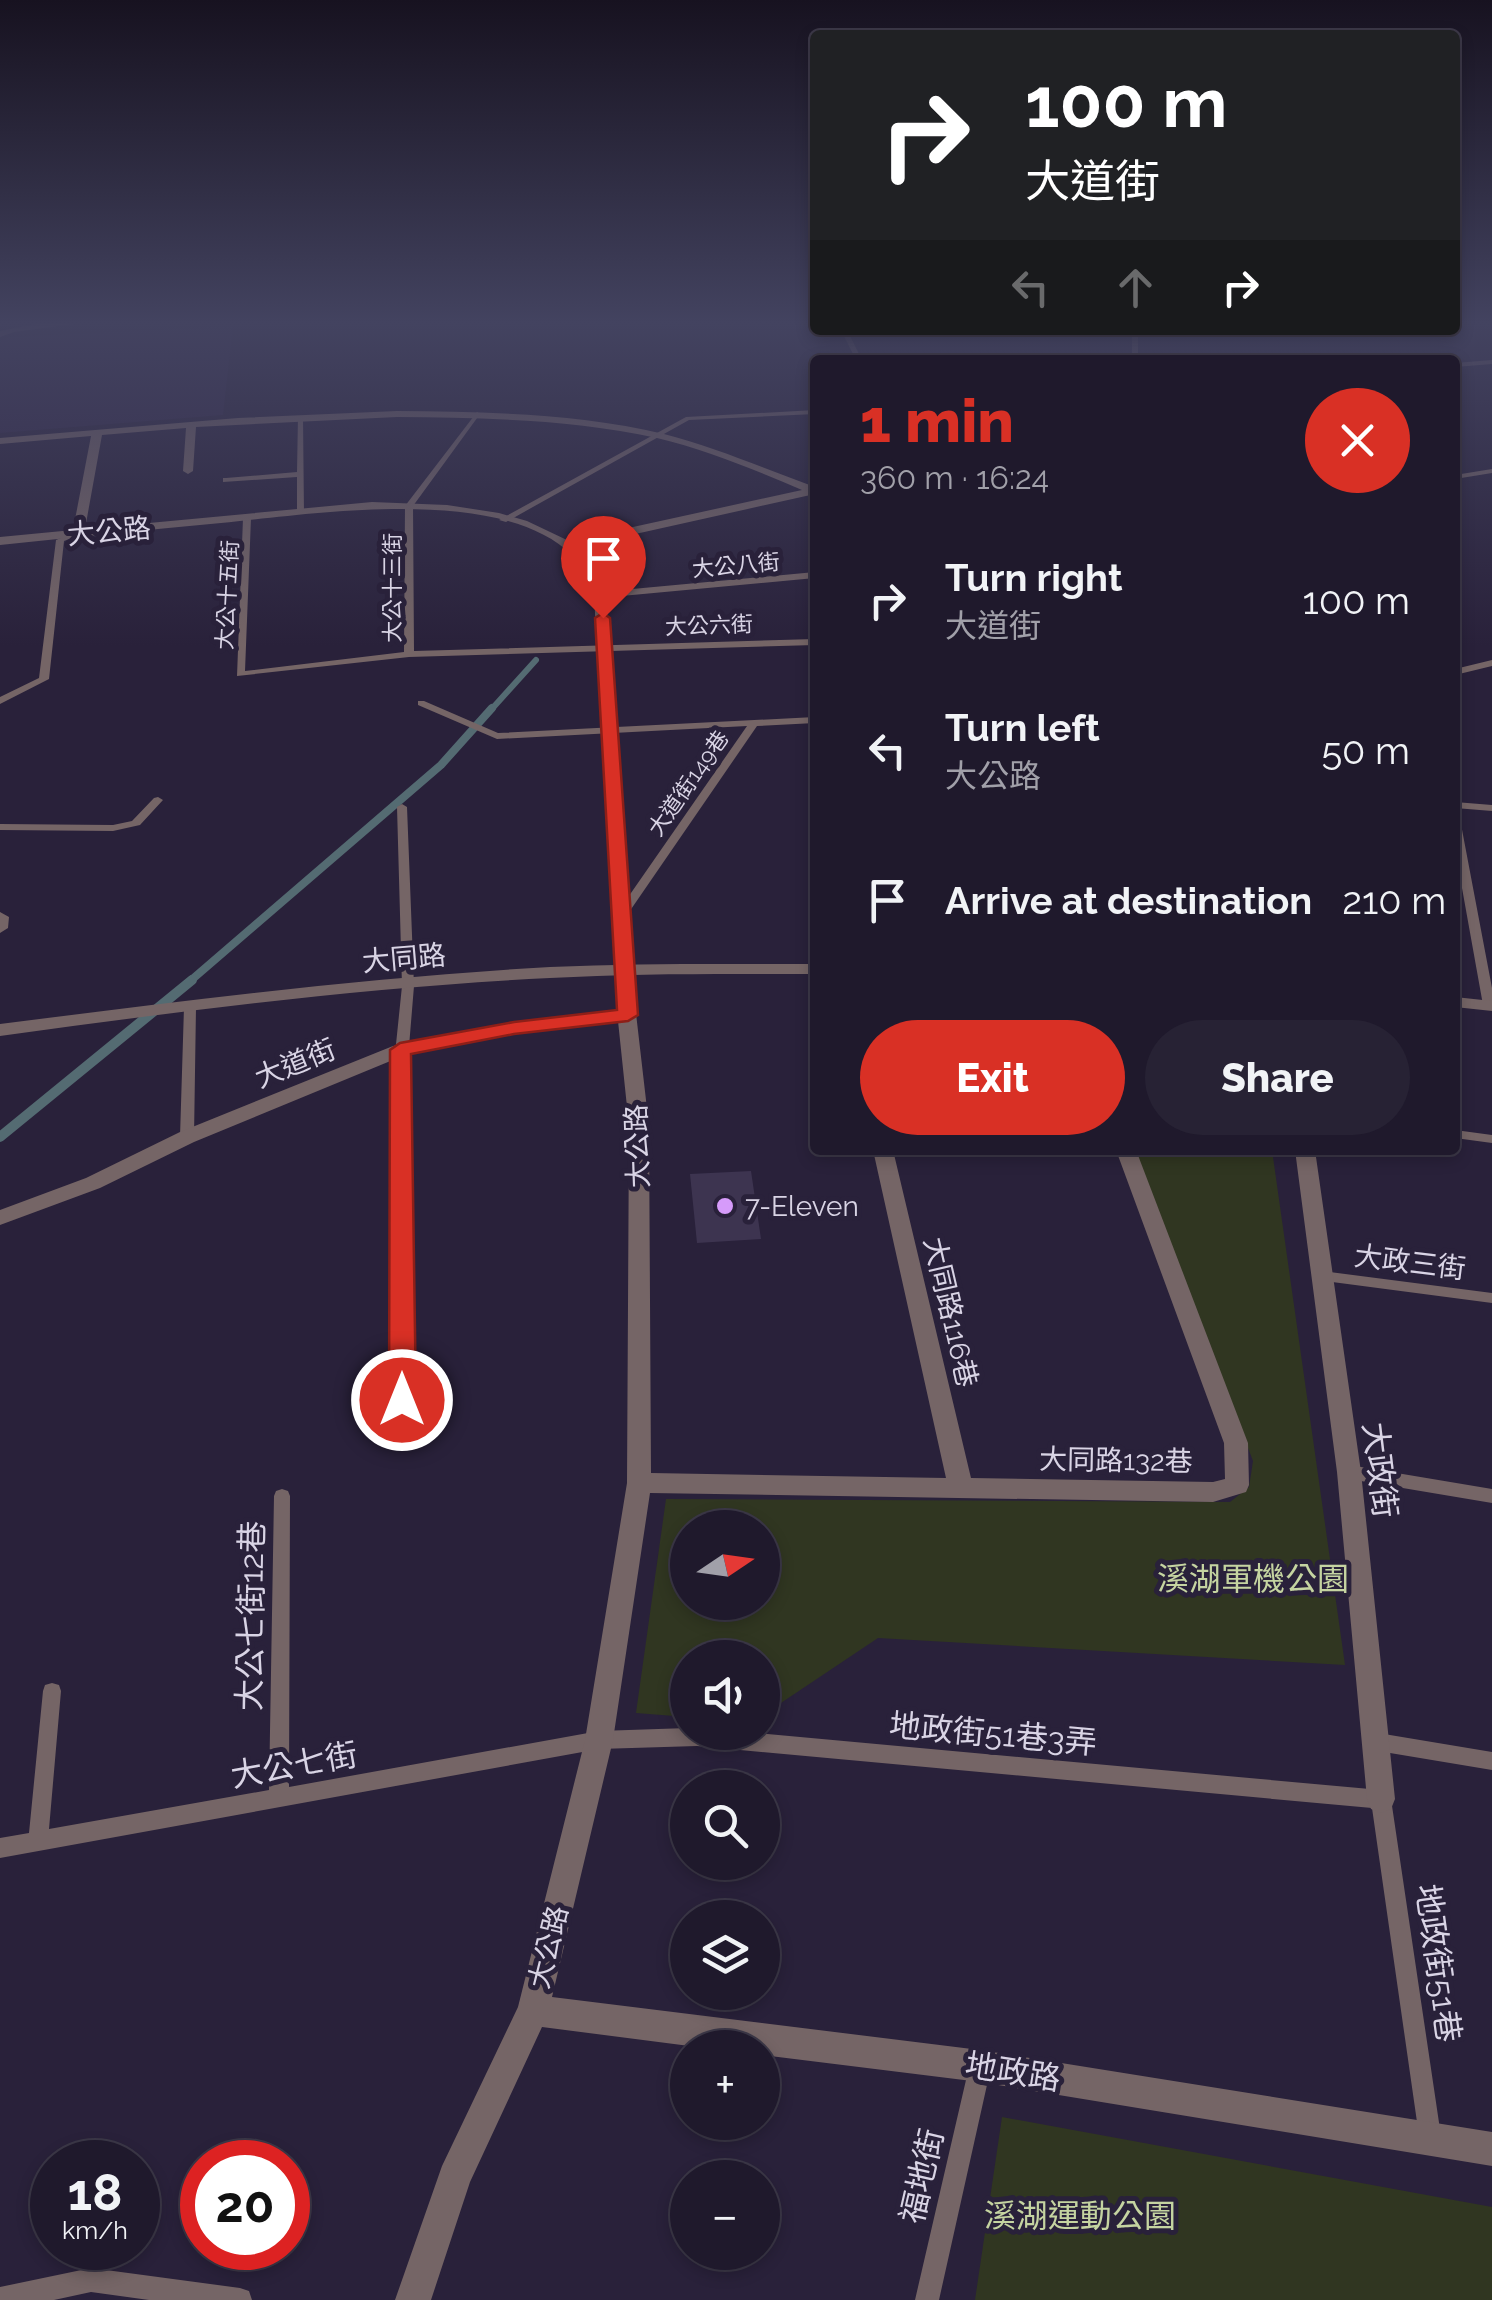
<!DOCTYPE html>
<html lang="en">
<head>
<meta charset="utf-8">
<style>
	:root { --surface:#1f192c; --page:#272234; --text:#f1f3f6; --muted:#a1a0a9; --line:#3c3848; --accent:#d93025 }
	body { margin:0; font-family:Raleway,"Noto Sans TC",sans-serif; background:var(--page); color:var(--text); height:100vh; display:flex; flex-direction:column; font-size:38px; white-space:nowrap }
	* { box-sizing:border-box; margin:0 }
	p { font-size:32px; color:var(--muted) }
	.icon { flex:none; width:55px; height:55px; fill:none; stroke:currentColor; stroke-width:2; stroke-linecap:round; stroke-linejoin:round }
	.map { position:relative; flex:1; overflow:hidden }
	.panel { position:absolute; left:810px; top:355px; width:650px; height:800px; display:flex; flex-direction:column; background:var(--surface); border-radius:10px; box-shadow:0 5px 15px #0003,0 0 0 2px var(--line) }
	.panel>* { flex:none }
	.banner { position:absolute; left:810px; top:30px; width:650px; height:305px; border-radius:10px; box-shadow:0 5px 15px #0003,0 0 0 2px var(--line); background:#202124; color:#fff; overflow:hidden }
	.needle { width:65px; rotate:77deg }
	.fabs { position:absolute; left:670px; top:1510px; display:grid; gap:20px }
	.fabs a { display:grid; place-items:center; width:110px; height:110px; border-radius:50%; background:var(--surface); box-shadow:0 5px 15px #0003,0 0 0 2px var(--line); font-size:50px }
	.speed { position:absolute; left:30px; top:2140px; display:flex; gap:20px; font-size:50px; font-weight:700; text-align:center }
	.speed>* { display:grid; place-content:center; width:130px; height:130px; border-radius:50%; background:var(--surface); box-shadow:0 5px 15px #0003,0 0 0 2px var(--line); line-height:1 }
	.speed small { font-size:25px; font-weight:400 }
	.speed .limit { border:15px solid #d22; background:#fff; color:#111 }
	.pin { position:absolute; display:grid; place-items:center; width:85px; height:85px; color:#fff; margin:-102px -42px; border-radius:50% 50% 50% 0; rotate:-45deg; box-shadow:0 0 10px #0007 }
	.pin .icon { rotate:45deg }
	.me { position:absolute; width:110px; margin:-55px; rotate:0deg; stroke-linejoin:round; filter:drop-shadow(0 0 8px #0008) }
	.turn { display:flex; align-items:center; gap:35px; height:210px; padding:0 50px; font-size:45px }
	.turn .icon { width:130px; height:130px; stroke-width:2.5 }
	.turn b { display:block; font-size:70px; line-height:85px }
	.lanes { display:flex; align-items:center; height:95px; padding:0 50px; background:#0003; justify-content:center; gap:50px; direction:ltr }
	.lanes .off { opacity:.35 }
	.round { display:grid; place-items:center; flex:none; width:105px; height:105px; border-radius:52px; background:var(--page) }
	.overview { display:flex; align-items:center; justify-content:space-between; height:170px; padding:0 50px }
	h1 { font-size:60px; font-weight:800; line-height:75px; color:var(--accent) }
	.button { display:flex; gap:20px; margin-top:auto; padding:20px 50px }
	.button a { flex:1; height:115px; border-radius:60px; background:var(--accent); color:#fff; font-size:40px; font-weight:800; line-height:115px; text-align:center }
	.button a+a { background:var(--page); color:var(--text) }
	ul { padding:0; list-style:none }
	li { display:flex; align-items:center; gap:30px; height:150px; padding:0 50px }
	li div { flex:1 }
	li b { display:block; font-size:38px }
	li em { font-style:normal }
	.map>svg:first-child { display:block }
	.built { fill:#302646 }
	.green { fill:#303621; fill-rule:evenodd }
	.lines { fill:none; stroke-linecap:round; stroke-linejoin:round }
	.stream-far2 { stroke:#546b72; stroke-width:6 }
	.stream-far1 { stroke:#546b72; stroke-width:8 }
	.stream { stroke:#546b72; stroke-width:10 }
	.building { fill:#3d3450 }
	.service { fill:#756566; fill-rule:evenodd }
	.minor { fill:#756566; fill-rule:evenodd }
	.tertiary { fill:#756566; fill-rule:evenodd }
	.route { fill:#d93025; stroke:#8d1f18; stroke-width:2.5 }
	.poi-dot { fill:#d69bfa; stroke:#29213a; stroke-width:4 }
	.labels { text-anchor:middle; stroke-width:10; stroke-linejoin:round; paint-order:stroke }
	.far-street-label { font-size:22px; fill:#d9d4e5; stroke:#29213a }
	.street-label { font-size:28px; fill:#d9d4e5; stroke:#29213a }
	.poi-label { font-size:28px; fill:#d9d4e5; stroke:#29213a; text-anchor:start }
	.near-street-label { font-size:32px; fill:#d9d4e5; stroke:#29213a }
	.near-park-label { font-size:32px; fill:#c5d4a1; stroke:#29213a }
</style>
</head>
<body>
<div class="map">
<svg width="1492" height="2300" viewBox="0 0 1492 2300">
	<rect width="100%" height="100%" fill="#29213a"/>
	<path class="built" d="M233 326 223 415 0 433V341L9 337Z"/>
	<path class="green" d="M1135 1150H1272L1345 1665 878 1638 763 1715 762 1658H688L687 1717 636 1713 666 1499 1230 1502 1249 1487 1253 1461ZM688 1528H762V1602H688Z
		M1002 2117 1492 2207V2300H975Z"/>
	<g class="lines">
		<path class="stream-far2" d="M490 711 536 660"/>
		<path class="stream-far1" d="M189 982 441 765 492 708"/>
		<path class="stream" d="M0 1137 192 980"/>
	</g>
	<path class="building" d="M751 1171 761 1239 697 1243 690 1174Z"/>
	<g class="lines">
		<path class="service" d="M841 330H847L862 360H856Z
			M1132 330H1138V360H1132Z
			M1492 360V364L1455 367V363Z
			M815 410V414L689 420 506 522 499 520 686 417Z
			M477 412 480 414 413 506 414 651 815 639V645L409 657 237 676 243 518 247 516 251 518 245 671 404 652 405 506Z
			M298 416 303 417 304 514 297 512V477L223 482V478H226L297 472Z
			M1492 469V473L1455 479V475Z
			M75 532 82 534 64 541 49 679 0 704V697L39 678 56 540Z
			M815 572V578L600 598 596 595 600 592Z
			M1492 660V666L1455 675V669Z
			M418 701H424L498 733 815 717V723L757 726 625 918 621 919 615 916 747 726 497 739 418 705Z
			M158 797 163 800 140 825 113 831 0 830V824L113 825 132 821 154 798Z
			M1455 802 1492 805V811L1455 808Z
			M402 804 407 807 414 986 406 1083 410 1400 408 1404 402 1406 396 1404 394 1400 392 1083 402 986 397 807Z
			M1455 816 1460 819 1492 988V1008L1489 1009 1483 1005 1455 849Z
			M190 1003 196 1007 194 1137 187 1141 180 1137 184 1007Z
			M1455 1130 1492 1135V1143L1455 1138Z
			M1322 1271 1492 1293V1303L1317 1280 1315 1276 1317 1272Z
			M1349 1465 1492 1489V1503L1349 1479 1343 1477 1341 1472 1343 1467Z
			M282 1489 288 1491 290 1496 289 1787 599 1731 688 1728V1732H745L1381 1790 1388 1792 1391 1799 1441 2136 1438 2144 1430 2147 1422 2144 1419 2136 1372 1808 697 1746 599 1749 0 1858V1838L29 1833 43 1691 45 1685 52 1683 59 1685 61 1691 49 1829 269 1790 274 1496 276 1491Z
			M1378 1733 1492 1752V1770L1378 1751 1371 1748 1368 1742 1371 1736Z
			M980 2056 988 2059 991 2067 939 2300H915L969 2067 972 2059Z
			M91 2268 240 2288 249 2291 252 2300H149L91 2292 54 2300H0V2287Z"/>
		<path class="minor" d="M397 411C486 412 577 413 664 434 716 447 764 469 815 487V494L577 547 594 567 606 595 631 970 649 1126 651 1473 946 1478 873 1150H893L971 1478 1213 1482 1225 1479 1224 1443 1116 1150H1136L1248 1443 1249 1485 1246 1492 1213 1502 650 1493 613 1740 552 1997 980 2050 1492 2132V2166L980 2082 762 2055V2048H705L542 2027 470 2182 431 2300H395L442 2166 518 2007 585 1740 627 1483 629 1126 618 1021 513 1034 405 1055 194 1142 100 1188 0 1225V1210L86 1178 180 1132 393 1046 513 1022 617 1011 594 595C588 581 583 566 572 555 500 484 313 514 221 523 147 530 74 537 0 545V537L73 530 91 436 0 444V438L238 418ZM397 417C484 418 572 419 657 438 707 450 755 470 802 490L569 541 527 521 499 513 447 505 372 502 85 529 102 435 186 428 183 471 188 474 193 471 196 427Z
			M0 912 9 917 8 928 0 933Z
			M1295 1150H1315L1361 1472 1395 1799 1391 1809 1381 1813 1371 1809 1367 1799 1337 1472Z"/>
		<path class="tertiary" d="M36 324H74L14 332 0 337V331Z
			M815 964V974C727 974 638 973 550 978 366 987 182 1011 0 1036V1024C182 1001 366 977 550 967 638 963 727 964 815 964Z
			M1455 997 1492 1001V1011L1455 1007Z"/>
	</g>
	<linearGradient id="sky" x2="0" y2="1"><stop stop-color="#171220"/><stop offset="0.5" stop-color="#434360"/><stop offset="1" stop-color="#434360" stop-opacity="0"/></linearGradient>
	<rect width="1492" height="646" fill="url(#sky)"/>
	<path class="route" d="M603 613 610 618 638 1015 628 1021 514 1034 411 1054 416 1400 412 1407H393L389 1400 390 1050 400 1043 514 1022 617 1010 595 618Z"/>
	<circle class="poi-dot" cx="725" cy="1206" r="10"/>
	<g class="labels">
		<g class="far-street-label">
			<text transform="translate(736 565) rotate(-5)" y="8">大公八街</text>
			<text transform="translate(392 588) rotate(-90)" y="8">大公十三街</text>
			<text transform="translate(227 595) rotate(-87)" y="8">大公十五街</text>
			<text transform="translate(709 625) rotate(-2)" y="8">大公六街</text>
			<text transform="translate(688 783) rotate(-55)" y="8">大道街149巷</text>
		</g>
		<g class="street-label">
			<text transform="translate(109 531) rotate(-5)" y="10">大公路</text>
			<text transform="translate(404 958) rotate(-5)" y="10">大同路</text>
			<text transform="translate(295 1063) rotate(-22)" y="10">大道街</text>
			<text transform="translate(637 1146) rotate(-92)" y="10">大公路</text>
			<text transform="translate(1410 1262) rotate(7)" y="10">大政三街</text>
			<text transform="translate(951 1312) rotate(77)" y="10">大同路116巷</text>
			<text transform="translate(1116 1460) rotate(1)" y="10">大同路132巷</text>
			<text transform="translate(548 1947) rotate(-76)" y="10">大公路</text>
		</g>
		<g class="poi-label">
			<text x="745" y="1216">7-Eleven</text>
		</g>
		<g class="near-street-label">
			<text transform="translate(1380 1470) rotate(83)" y="11">大政街</text>
			<text transform="translate(251 1616) rotate(-89)" y="11">大公七街12巷</text>
			<text transform="translate(993 1734) rotate(5)" y="11">地政街51巷3弄</text>
			<text transform="translate(294 1765) rotate(-10)" y="11">大公七街</text>
			<text transform="translate(1438 1963) rotate(82)" y="11">地政街51巷</text>
			<text transform="translate(1013 2072) rotate(9)" y="11">地政路</text>
			<text transform="translate(922 2176) rotate(-77)" y="11">福地街</text>
		</g>
		<g class="near-park-label">
			<text x="1253" y="1590">溪湖軍機公園</text>
			<text x="1080" y="2227">溪湖運動公園</text>
		</g>
	</g>
</svg>
<div class="fabs">
<a><svg class="needle" viewBox="-14 -14 28 28"><path d="M0-13l5 13h-10z" fill="#e53935"/><path d="M0 13l5-13h-10z" fill="#a1a0a9"/></svg></a>
<a><svg class="icon" aria-label="sound" viewBox="0 0 24 24"><path d="M4 9h4l5-4v14l-5-4H4zM17 9q2 3 0 6"/></svg></a>
<a><svg class="icon" aria-label="search" viewBox="0 0 24 24"><circle cx="10" cy="10" r="6"/><path d="M15 15l6 6"/></svg></a>
<a><svg class="icon" aria-label="layers" viewBox="0 0 24 24"><path d="M12 4l9 5-9 5-9-5zM3 14l9 5 9-5"/></svg></a>
<a>+</a>
<a>−</a>
</div>
<div class="speed"><div>18<small>km/h</small></div><div class="limit">20</div></div>
<div class="pin" style="left:603px;top:618px;background:#d93025"><svg class="icon" aria-label="arrive" viewBox="0 0 24 24"><path d="M6 21V4h12l-3 4 3 4H6"/></svg></div>
<svg class="me" style="left:402px;top:1400px" viewBox="-20 -20 40 40"><circle r="17" fill="#d93025" stroke="#fff" stroke-width="3"/><path d="M0-11L8 9 0 5-8 9z" fill="#fff"/></svg>
<div class="banner">
<div class="turn"><svg class="icon" aria-label="right" viewBox="0 0 24 24"><path d="M7 20v-9h11M14 6l5 5-5 5"/></svg><div><b>100 m</b>大道街</div></div>
<div class="lanes"><svg class="icon off" aria-label="left" viewBox="0 0 24 24"><path d="M17 20v-9H6M10 6l-5 5 5 5"/></svg><svg class="icon off" aria-label="ahead" viewBox="0 0 24 24"><path d="M12 20V5M6 11l6-6 6 6"/></svg><svg class="icon" aria-label="right" viewBox="0 0 24 24"><path d="M7 20v-9h11M14 6l5 5-5 5"/></svg></div>
</div>
<section class="panel">
<div class="overview"><div><h1>1 min</h1><p>360 m · 16:24</p></div><a class="round" style="background:#d93025;color:#fff"><svg class="icon" aria-label="close" viewBox="0 0 24 24"><path d="M6 6l12 12M18 6L6 18"/></svg></a></div>
<ul>
<li><svg class="icon" aria-label="right" viewBox="0 0 24 24"><path d="M7 20v-9h11M14 6l5 5-5 5"/></svg><div><b>Turn right</b><p>大道街</p></div><em>100 m</em></li>
<li><svg class="icon" aria-label="left" viewBox="0 0 24 24"><path d="M17 20v-9H6M10 6l-5 5 5 5"/></svg><div><b>Turn left</b><p>大公路</p></div><em>50 m</em></li>
<li><svg class="icon" aria-label="arrive" viewBox="0 0 24 24"><path d="M6 21V4h12l-3 4 3 4H6"/></svg><div><b>Arrive at destination</b></div><em>210 m</em></li>
</ul>
<div class="button"><a>Exit</a><a>Share</a></div>
</section>
</div>
</body>
</html>
